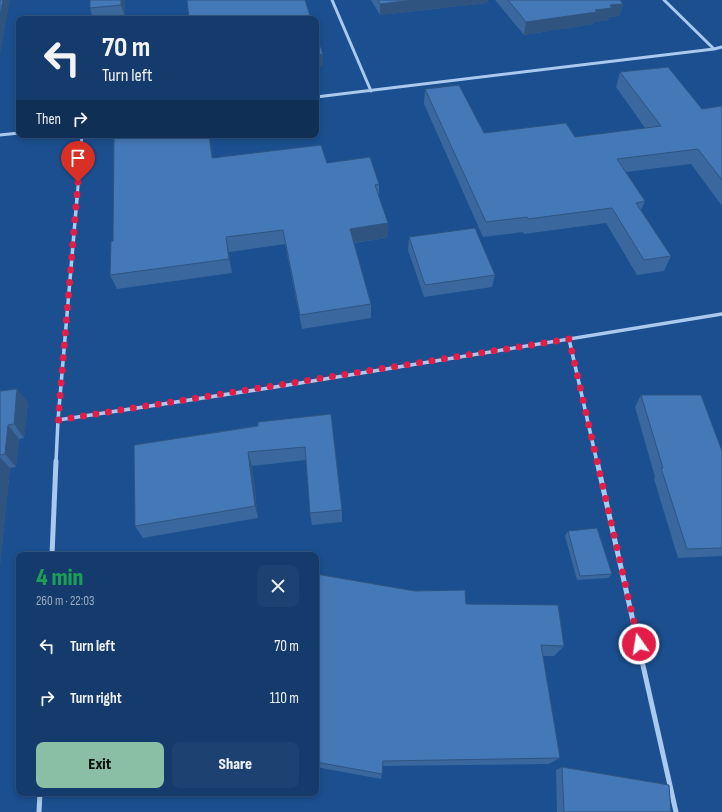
<!DOCTYPE html>
<html lang="en">
<head>
<meta charset="utf-8">
<style>
	:root { --surface:#143b6b; --page:#1d4271; --text:#f1f3f6; --muted:#9dadc1; --line:#33557e; --accent:#8abfa5 }
	body { margin:0; font-family:"Sofia Sans Condensed",sans-serif; background:var(--page); color:var(--text); height:100vh; display:flex; flex-direction:column; font-size:15px; white-space:nowrap }
	* { box-sizing:border-box; margin:0 }
	p { font-size:13px; color:var(--muted) }
	.icon { flex:none; width:22px; height:22px; fill:none; stroke:currentColor; stroke-width:2; stroke-linecap:round; stroke-linejoin:round }
	.map { position:relative; flex:1; overflow:hidden }
	.details { position:absolute; left:16px; top:552px; width:303px; height:244px; display:flex; flex-direction:column; background:var(--surface); border-radius:8px; box-shadow:0 2px 6px #0003,0 0 0 1px var(--line) }
	.details>* { flex:none }
	.guide { position:absolute; left:16px; top:16px; width:303px; height:122px; border-radius:8px; box-shadow:0 2px 6px #0003,0 0 0 1px var(--line); background:#143b6b; color:var(--text); overflow:hidden }
	.pin { position:absolute; display:grid; place-items:center; width:34px; height:34px; color:#fff; margin:-41px -17px; border-radius:50% 50% 50% 0; rotate:-45deg; box-shadow:0 0 4px #0007 }
	.pin .icon { rotate:45deg }
	.me { position:absolute; width:44px; margin:-22px; rotate:347deg; stroke-linejoin:round; filter:drop-shadow(0 0 3px #0008) }
	.turn { display:flex; align-items:center; gap:14px; height:84px; padding:0 20px; font-size:18px }
	.turn .icon { width:52px; height:52px; stroke-width:2.5 }
	.turn b { display:block; font-size:28px; line-height:34px }
	.then { display:flex; align-items:center; height:38px; padding:0 20px; background:#0003; gap:8px; font-size:15px }
	.round { display:grid; place-items:center; flex:none; width:42px; height:42px; border-radius:8px; background:var(--page) }
	.head { display:flex; align-items:center; justify-content:space-between; height:68px; padding:0 20px }
	h1 { font-size:24px; font-weight:800; line-height:30px; color:#1e9e55 }
	.button { display:flex; gap:8px; margin-top:auto; padding:8px 20px }
	.button a { flex:1; height:46px; border-radius:8px; background:var(--accent); color:#111; font-size:16px; font-weight:800; line-height:46px; text-align:center }
	.button a+a { background:var(--page); color:var(--text) }
	ul { padding:0; list-style:none }
	li { display:flex; align-items:center; gap:12px; height:52px; padding:0 20px }
	li div { flex:1 }
	li b { display:block; font-size:15px }
	li em { font-style:normal }
	.map>svg:first-child { display:block }
	.lines { fill:none; stroke-linecap:round; stroke-linejoin:round }
	.street-far2 { stroke:#a9c9ee; stroke-width:3 }
	.street-far1 { stroke:#a9c9ee; stroke-width:3.5 }
	.street { stroke:#a9c9ee; stroke-width:5 }
	.wall { fill:#3a679d }
	.shaded-wall { fill:#305480 }
	.building { fill:#4478b7; stroke:#305480 }
	.route { stroke:#e11d48; stroke-width:7; stroke-dasharray:0 12.6 }
</style>
</head>
<body>
<div class="map">
<svg width="722" height="812" viewBox="0 0 722 812">
	<rect width="100%" height="100%" fill="#1b4f8f"/>
	<g class="lines">
		<path class="street-far2" d="M332 0 371 91
			M714 49 722 47
			M316 97 714 49 664 0
			M0 135 19 133
			M77 199 82 135"/>
		<path class="street-far1" d="M569 339 597 462
			M58 420 288 385 722 314
			M56 462 58 420 77 198"/>
		<path class="street" d="M597 461 676 812
			M52 555 56 461
			M39 812 40 793"/>
	</g>
	<path class="wall" d="M125 0V18L111 19H93L90 8Z
		M371 0H488L487 3 380 15Z
		M495 0H620L623 4 619 16 609 17 608 20 594 22 593 24 524 35Z
		M620 72 702 109 722 106V206L691 164 626 172 645 201 641 210 671 256 664 271 637 275 606 223 524 234 523 232 483 237 424 104 425 89 484 133 575 137 645 128 616 87Z
		M114 135H210L213 158 327 163 379 184V197L388 223 387 238 354 243 371 304V318L302 329 285 244 229 252 232 273 117 289 110 275 113 241Z
		M409 237 495 275 492 287 424 297 408 250Z
		M17 389 28 403 24 438 19 439 16 467 10 468 0 565V391Z
		M641 395 722 451V556L678 558 654 479 655 477 635 407Z
		M331 414 342 510V522L312 525 310 513 306 460 252 466 258 518 143 538 135 526 134 445Z
		M568 531 612 574 608 578 577 580 565 536Z
		M316 574 466 604 564 646 554 656H543L560 758 549 764 383 766 381 779 316 767Z
		M562 767 671 812H557L556 770Z"/>
	<path class="shaded-wall" d="M3 0H10L0 55V16Z
		M121 0H125V18L121 5Z
		M414 0H488L487 3 380 15V4Z
		M623 4 619 16 609 17 608 20 594 22 593 24 524 35 526 22 595 10 610 5Z
		M323 54V66L316 67V55Z
		M209 135H210L215 173 212 158Z
		M388 223 387 238 350 243V229Z
		M226 237 229 252 232 273 229 259Z
		M17 389 28 403 24 438 14 424Z
		M8 425 19 439 16 467 5 454Z
		M248 452 252 466 258 518 255 506Z
		M0 457 10 468 0 565Z"/>
	<path class="building" d="M0 0H3L0 16Z
		M90 0H121V5L90 8Z
		M187 0H305L311 19H189Z
		M378 0H414L380 4Z
		M508 0H620L623 4 610 5 612 8 595 10 597 12 526 22Z
		M316 34 323 54 316 55Z
		M668 67 702 109 722 106V180L698 149 617 159 645 201 636 203 671 256 644 260 612 208 528 219 527 217 486 222 425 89 459 85 484 133 566 123 575 137 661 126 620 72Z
		M114 135H209L212 158 321 145 327 163 370 157 379 184 375 185 388 223 350 229 371 304 300 315 283 230 226 237 229 259 110 275 111 241H113Z
		M475 228 495 275 425 285 409 237Z
		M17 389 14 424 8 425 5 454 0 455V391Z
		M641 395H701L722 451V548L687 549 661 468H663Z
		M331 414 342 510 310 513 305 447 248 452 255 506 135 526 134 445 258 426V422Z
		M597 528 612 574 580 576 568 531Z
		M316 574 415 591 465 590 466 604 558 605 564 646 541 645 560 758 383 761 382 774 316 762Z
		M562 767 669 785 671 812H564Z"/>
	<g class="lines">
		<path class="route" d="M78 182 58 420 569 339 639 644"/>
	</g>
</svg>
<div class="pin" style="left:78px;top:182px;background:#d93025"><svg class="icon" aria-label="arrive" viewBox="0 0 24 24"><path d="M6 21V4h12l-3 4 3 4H6"/></svg></div>
<svg class="me" style="left:639px;top:644px" viewBox="-20 -20 40 40"><circle r="17" fill="#e11d48" stroke="#fff" stroke-width="3"/><path d="M0-11L8 9 0 5-8 9z" fill="#fff"/></svg>
<div class="guide">
<div class="turn"><svg class="icon" aria-label="left" viewBox="0 0 24 24"><path d="M17 20v-9H6M10 6l-5 5 5 5"/></svg><div><b>70 m</b>Turn left</div></div>
<div class="then">Then<svg class="icon" aria-label="right" viewBox="0 0 24 24"><path d="M7 20v-9h11M14 6l5 5-5 5"/></svg></div>
</div>
<section class="details">
<div class="head"><div><h1>4 min</h1><p>260 m · 22:03</p></div><a class="round"><svg class="icon" aria-label="close" viewBox="0 0 24 24"><path d="M6 6l12 12M18 6L6 18"/></svg></a></div>
<ul>
<li><svg class="icon" aria-label="left" viewBox="0 0 24 24"><path d="M17 20v-9H6M10 6l-5 5 5 5"/></svg><div><b>Turn left</b></div><em>70 m</em></li>
<li><svg class="icon" aria-label="right" viewBox="0 0 24 24"><path d="M7 20v-9h11M14 6l5 5-5 5"/></svg><div><b>Turn right</b></div><em>110 m</em></li>
</ul>
<div class="button"><a>Exit</a><a>Share</a></div>
</section>
</div>
</body>
</html>
